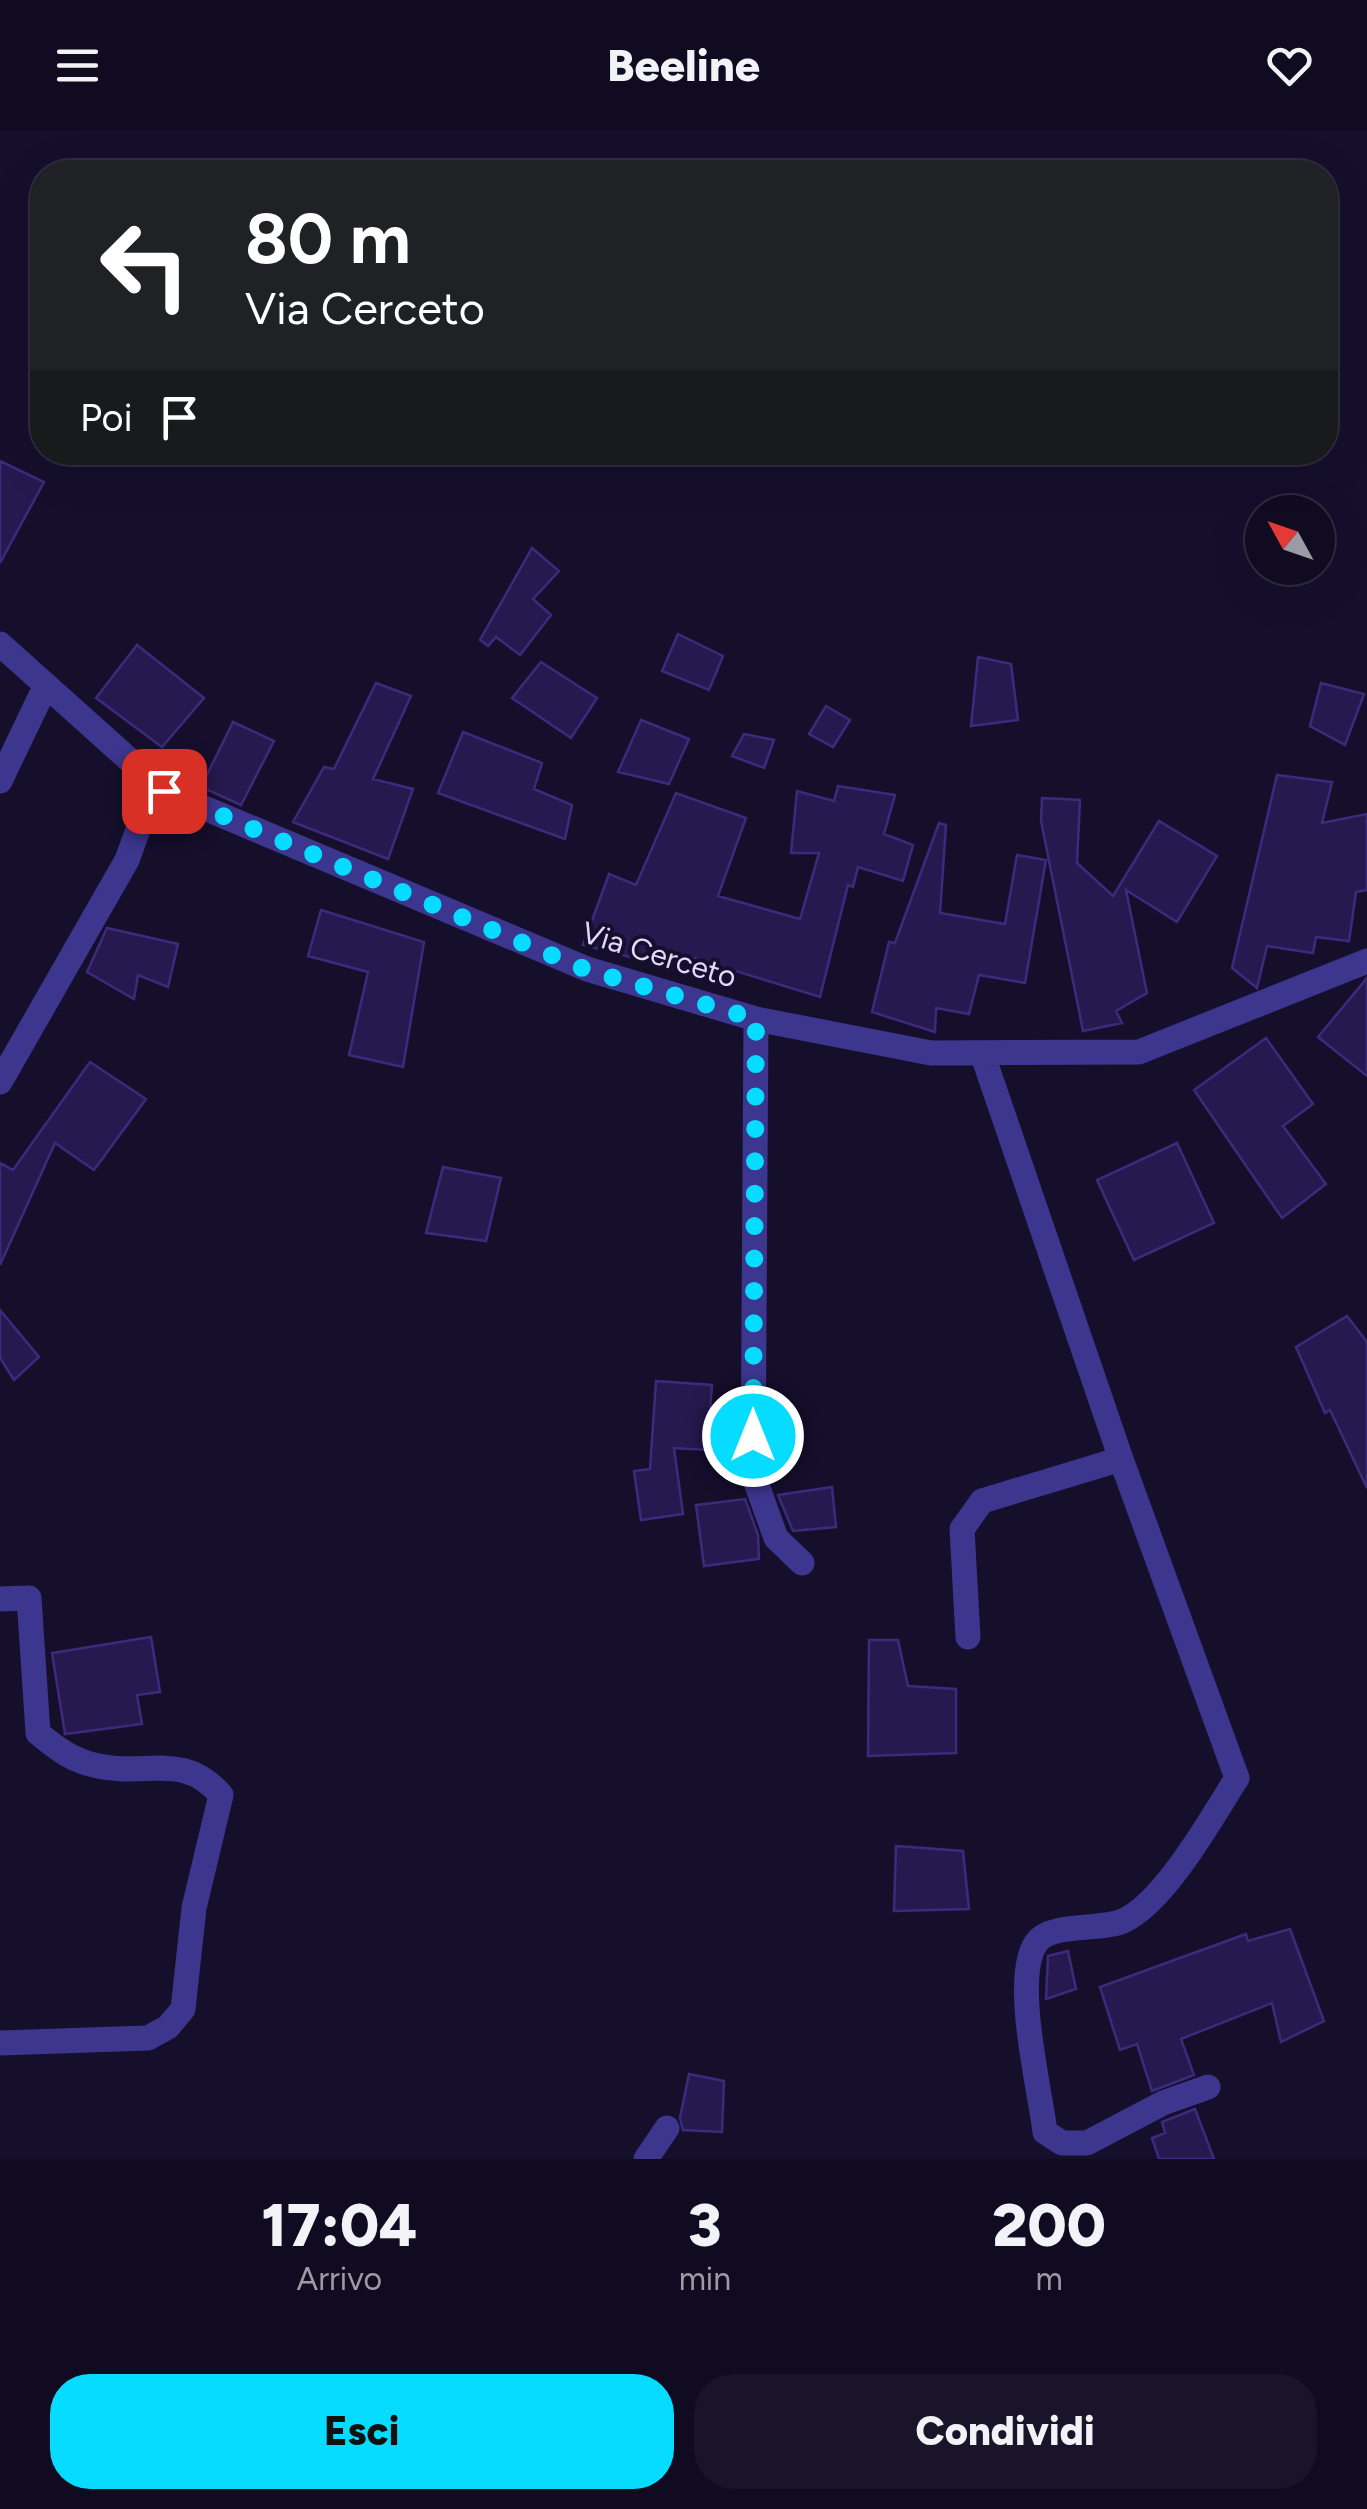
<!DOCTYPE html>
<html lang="it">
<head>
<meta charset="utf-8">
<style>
	:root { --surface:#100b21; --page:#19142a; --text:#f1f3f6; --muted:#9c9ba5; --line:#302b3f; --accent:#06dcff }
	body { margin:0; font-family:Figtree,sans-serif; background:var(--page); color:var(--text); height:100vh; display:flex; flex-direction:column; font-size:38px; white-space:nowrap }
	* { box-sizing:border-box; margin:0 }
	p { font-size:32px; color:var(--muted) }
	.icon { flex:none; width:55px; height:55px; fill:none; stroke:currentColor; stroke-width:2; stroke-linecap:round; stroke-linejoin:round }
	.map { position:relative; height:2029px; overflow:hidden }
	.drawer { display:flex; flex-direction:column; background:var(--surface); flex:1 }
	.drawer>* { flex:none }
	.hud { position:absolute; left:30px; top:30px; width:1308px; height:305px; border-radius:40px; box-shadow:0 10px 40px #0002,0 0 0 2px var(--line); background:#202124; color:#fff; overflow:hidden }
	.needle { width:65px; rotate:310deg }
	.buttons { position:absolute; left:1245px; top:365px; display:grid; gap:20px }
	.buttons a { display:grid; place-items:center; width:90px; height:90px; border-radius:50%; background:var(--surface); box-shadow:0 10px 40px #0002,0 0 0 2px var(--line); font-size:50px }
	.pin { position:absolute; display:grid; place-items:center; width:85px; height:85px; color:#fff; margin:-42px; border-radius:20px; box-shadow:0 5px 15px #0006 }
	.me { position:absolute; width:110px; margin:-55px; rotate:0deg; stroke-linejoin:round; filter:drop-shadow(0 0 8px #0008) }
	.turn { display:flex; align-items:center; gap:35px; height:210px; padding:0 50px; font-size:45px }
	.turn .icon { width:130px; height:130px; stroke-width:2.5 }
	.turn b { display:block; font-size:70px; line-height:85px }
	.then { display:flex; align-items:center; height:95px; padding:0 50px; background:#0003; gap:20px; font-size:38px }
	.eta { display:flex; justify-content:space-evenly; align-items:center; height:170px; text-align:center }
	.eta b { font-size:60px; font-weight:800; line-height:70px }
	.button { display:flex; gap:20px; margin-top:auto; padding:20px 50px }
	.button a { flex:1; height:115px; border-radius:40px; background:var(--accent); color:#111; font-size:40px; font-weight:800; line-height:115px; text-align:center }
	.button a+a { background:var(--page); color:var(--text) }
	header { display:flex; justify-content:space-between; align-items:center; height:130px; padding:0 50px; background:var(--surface); font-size:45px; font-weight:800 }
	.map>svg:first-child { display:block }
	.building { fill:#26194f; stroke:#3d2a7d; stroke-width:2.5 }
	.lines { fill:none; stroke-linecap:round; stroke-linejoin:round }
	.minor { stroke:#3d368f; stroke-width:25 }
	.route { stroke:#06dcff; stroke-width:18; stroke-dasharray:0 32.4 }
	.labels { text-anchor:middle; stroke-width:8; stroke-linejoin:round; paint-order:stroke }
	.street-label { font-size:30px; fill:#e0daff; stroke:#150f2c }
</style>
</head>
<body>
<header><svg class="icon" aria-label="menu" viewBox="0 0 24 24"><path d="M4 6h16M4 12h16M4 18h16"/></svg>Beeline<svg class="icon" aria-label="heart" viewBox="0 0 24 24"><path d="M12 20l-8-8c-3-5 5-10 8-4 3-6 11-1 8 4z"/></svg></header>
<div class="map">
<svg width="1367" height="2029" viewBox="0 0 1367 2029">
	<rect width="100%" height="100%" fill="#150f2c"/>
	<path class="building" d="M0 331 44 352 0 433Z
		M532 418 559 441 533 469 551 485 520 525 496 507 488 516 480 510Z
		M678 504 723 526 709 560 662 541Z
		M137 515 204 568 162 617 96 568Z
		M978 527 1011 534 1018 590 971 596Z
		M541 532 597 568 571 608 512 568Z
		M376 553 411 566 373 649 413 659 388 729 293 692 324 637 334 639Z
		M1321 553 1364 564 1345 615 1310 596Z
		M826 576 850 590 833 617 809 604Z
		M641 590 689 609 669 654 618 642Z
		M233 592 274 611 241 675 201 657Z
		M463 602 542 633 534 659 572 675 565 709 438 663Z
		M744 604 774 610 764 638 732 626Z
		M1277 645 1332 652 1322 693 1367 684V760L1356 762 1349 811 1316 807 1313 823 1267 816 1257 858 1232 838Z
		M838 656 895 665 884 704 913 715 903 751 858 737 853 757 848 755 820 867 674 822 672 838 583 815 609 744 636 755 676 663 746 688 718 766 800 789 819 723H791L797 661 834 671Z
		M1042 668 1080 670 1077 733 1113 766 1159 691 1217 726 1177 792 1126 760 1147 863 1116 881 1122 893 1083 901 1041 691Z
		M939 693 946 695 940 783 1005 794 1017 725 1046 730 1025 853 979 845 969 884 936 878 935 902 872 882 889 812 895 813Z
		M321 780 424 812 403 937 349 925 368 842 308 826Z
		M107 798 178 814 168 857 138 845 134 869 87 842Z
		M1367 848V946L1318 907Z
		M1266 908 1313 974 1283 996 1326 1054 1282 1088 1194 960Z
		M90 932 146 969 94 1040 55 1013 0 1135V1033L13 1040Z
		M1177 1013 1214 1093 1134 1130 1097 1050Z
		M443 1037 501 1048 486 1111 426 1103Z
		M0 1180 39 1227 14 1250 0 1228Z
		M1347 1186 1367 1212V1358L1330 1280 1325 1283 1296 1217Z
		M656 1251 712 1255 707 1320 674 1318 683 1384 641 1390 634 1341 650 1339Z
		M832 1357 836 1397 793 1401 778 1365Z
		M745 1369 758 1405 759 1429 704 1436 696 1375Z
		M151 1507 160 1562 137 1565 142 1594 65 1604 52 1523Z
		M869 1510H898L908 1556 956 1559V1623L868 1626Z
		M896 1716 963 1721 969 1779 894 1781Z
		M1290 1799 1324 1891 1281 1912 1272 1873 1181 1909 1194 1945 1152 1961 1137 1914 1120 1920 1100 1857 1246 1804 1248 1811Z
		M1068 1821 1076 1859 1046 1869 1048 1826Z
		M689 1944 724 1951 722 2002 683 2000 680 1988Z
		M1195 1979 1214 2029H1159L1152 2008 1165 2003 1162 1992Z"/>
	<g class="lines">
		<path class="minor" d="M0 514 164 661 587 839 756 889 931 923 1139 922 1367 831
			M0 651 46 555
			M756 889 753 1344 776 1408 802 1433
			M0 952 127 730 155 653
			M1121 1329 1237 1648C1212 1687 1165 1772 1123 1791 1100 1801 1050 1792 1036 1813 1012 1849 1040 1959 1045 2002L1062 2013H1087L1163 1973 1208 1957
			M0 1469 29 1468 38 1603C57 1619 73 1631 98 1636 147 1647 183 1621 221 1665L194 1778 183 1879 168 1897 148 1908 0 1913
			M968 1507 962 1399 982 1371 1121 1329 982 923
			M646 2029 667 1998"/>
	</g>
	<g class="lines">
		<path class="route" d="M164 661 587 840 756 889 753 1306"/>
	</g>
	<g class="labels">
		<g class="street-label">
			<text transform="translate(659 825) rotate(17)" y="10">Via Cerceto</text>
		</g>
	</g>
</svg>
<div class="buttons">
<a><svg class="needle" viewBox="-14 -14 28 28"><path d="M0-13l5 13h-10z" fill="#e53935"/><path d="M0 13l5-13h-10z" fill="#9c9ba5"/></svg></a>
</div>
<div class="pin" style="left:164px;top:661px;background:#d93025"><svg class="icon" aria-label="arrive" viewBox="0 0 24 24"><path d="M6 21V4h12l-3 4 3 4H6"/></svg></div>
<svg class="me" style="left:753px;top:1306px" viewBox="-20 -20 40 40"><circle r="17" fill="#06dcff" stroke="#fff" stroke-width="3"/><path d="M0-11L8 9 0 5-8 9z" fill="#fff"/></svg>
<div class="hud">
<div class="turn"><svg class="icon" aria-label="left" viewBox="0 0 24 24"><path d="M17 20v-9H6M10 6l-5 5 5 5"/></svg><div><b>80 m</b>Via Cerceto</div></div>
<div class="then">Poi<svg class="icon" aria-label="arrive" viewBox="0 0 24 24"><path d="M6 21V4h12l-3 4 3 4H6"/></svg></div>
</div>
</div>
<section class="drawer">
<div class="eta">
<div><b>17:04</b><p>Arrivo</p></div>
<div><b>3</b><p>min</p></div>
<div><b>200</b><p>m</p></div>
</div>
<div class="button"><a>Esci</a><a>Condividi</a></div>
</section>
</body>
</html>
